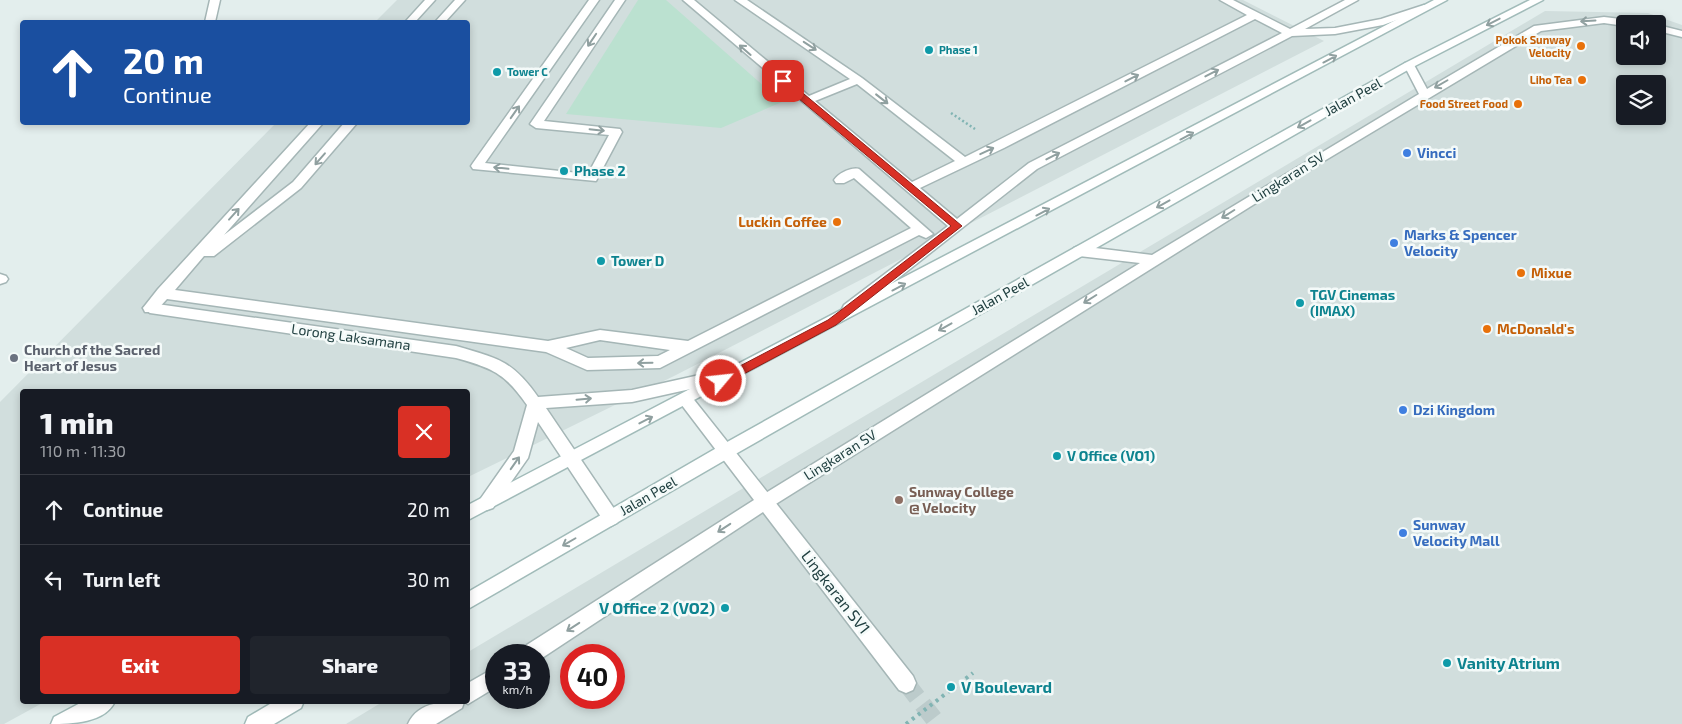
<!DOCTYPE html>
<html lang="en">
<head>
<meta charset="utf-8">
<style>
	:root { --surface:#171b24; --page:#20242c; --text:#f1f3f6; --muted:#9ea1a6; --line:#363941; --accent:#d93025 }
	body { margin:0; font-family:"Exo 2",sans-serif; background:var(--page); color:var(--text); height:100vh; display:flex; flex-direction:column; font-size:19px; white-space:nowrap }
	* { box-sizing:border-box; margin:0 }
	p { font-size:16px; color:var(--muted) }
	.icon { flex:none; width:28px; height:28px; fill:none; stroke:currentColor; stroke-width:2; stroke-linecap:round; stroke-linejoin:round }
	.map { position:relative; flex:1; overflow:hidden }
	.sheet { position:absolute; left:20px; top:389px; width:450px; height:315px; display:flex; flex-direction:column; background:var(--surface); border-radius:5px; box-shadow:0 2px 8px #0003 }
	.sheet>* { flex:none }
	.guide { position:absolute; left:20px; top:20px; width:450px; height:105px; border-radius:5px; box-shadow:0 2px 8px #0003; background:#1a4fa0; color:#fff; overflow:hidden }
	.fabs { position:absolute; left:1616px; top:15px; display:grid; gap:10px }
	.fabs a { display:grid; place-items:center; width:50px; height:50px; border-radius:5px; background:var(--surface); box-shadow:0 2px 8px #0003; font-size:25px }
	.speed { position:absolute; left:485px; top:644px; display:flex; gap:10px; font-size:25px; font-weight:700; text-align:center }
	.speed>* { display:grid; place-content:center; width:65px; height:65px; border-radius:50%; background:var(--surface); box-shadow:0 2px 8px #0003; line-height:1 }
	.speed small { font-size:12px; font-weight:400 }
	.speed .limit { border:8px solid #d22; background:#fff; color:#111 }
	.pin { position:absolute; display:grid; place-items:center; width:42px; height:42px; color:#fff; margin:-21px; border-radius:10px; box-shadow:0 2px 8px #0006 }
	.me { position:absolute; width:55px; margin:-28px; rotate:62deg; stroke-linejoin:round; filter:drop-shadow(0 0 4px #0008) }
	.turn { display:flex; align-items:center; gap:18px; height:105px; padding:0 20px; font-size:22px }
	.turn .icon { width:65px; height:65px; stroke-width:2.5 }
	.turn b { display:block; font-size:35px; line-height:42px }
	.round { display:grid; place-items:center; flex:none; width:52px; height:52px; border-radius:5px; background:var(--page) }
	.head { display:flex; align-items:center; justify-content:space-between; height:85px; padding:0 20px }
	h1 { font-size:30px; font-weight:800; line-height:38px }
	.button { display:flex; gap:10px; margin-top:auto; padding:10px 20px }
	.button a { flex:1; height:58px; border-radius:5px; background:var(--accent); color:#fff; font-size:20px; font-weight:800; line-height:58px; text-align:center }
	.button a+a { background:var(--page); color:var(--text) }
	ul { padding:0; list-style:none }
	li { display:flex; align-items:center; gap:15px; height:70px; padding:0 20px; border-top:1px solid var(--line) }
	li div { flex:1 }
	li b { display:block; font-size:19px }
	li em { font-style:normal }
	.map>svg:first-child { display:block }
	.built { fill:#d1dedd; fill-rule:evenodd }
	.green { fill:#bbe1d0 }
	.lines { fill:none; stroke-linecap:round; stroke-linejoin:round }
	.street-tunnel { stroke:#bccbcb; stroke-width:18; stroke-dasharray:18 9; stroke-linecap:butt }
	.lane-casing { stroke:#a5b6b6; stroke-width:3 }
	.street-casing { stroke:#a5b6b6; stroke-width:3 }
	.secondary-casing { stroke:#a1bbb9; stroke-width:3 }
	.path { stroke:#81b4b3; stroke-width:2.5; stroke-dasharray:2 2.5; stroke-linecap:butt }
	.lane { fill:#fff; fill-rule:evenodd }
	.street { fill:#fff; fill-rule:evenodd }
	.secondary { fill:#fff; fill-rule:evenodd }
	.path-bridge { stroke:#81b4b3; stroke-width:4; stroke-dasharray:3 4.5; stroke-linecap:butt }
	.oneway { stroke:#90a0a0 }
	.route { fill:#d93025; stroke:#8d1f18 }
	.food-dot { fill:#e8710a; stroke:#f4faf9; stroke-width:2 }
	.culture-dot { fill:#0f9aa8; stroke:#f4faf9; stroke-width:2 }
	.shop-dot { fill:#3f7fe0; stroke:#f4faf9; stroke-width:2 }
	.worship-dot { fill:#6b7280; stroke:#f4faf9; stroke-width:2 }
	.education-dot { fill:#8d6e63; stroke:#f4faf9; stroke-width:2 }
	.labels { text-anchor:middle; stroke-width:5; stroke-linejoin:round; paint-order:stroke }
	.far-food-label { font-size:11px; font-weight:bold; fill:#c56008; stroke:#f4faf9; text-anchor:end }
	.far-culture-label { font-size:11px; font-weight:bold; fill:#0d838f; stroke:#f4faf9; text-anchor:start }
	.street-label { font-size:14px; fill:#214041; stroke:#f4faf9 }
	.shop-label { font-size:14px; font-weight:bold; fill:#366cbe; stroke:#f4faf9; text-anchor:start }
	.culture-label { font-size:14px; font-weight:bold; fill:#0d838f; stroke:#f4faf9; text-anchor:start }
	.food-label { font-size:14px; font-weight:bold; fill:#c56008; stroke:#f4faf9; text-anchor:start }
	.worship-label { font-size:14px; font-weight:bold; fill:#5b616d; stroke:#f4faf9; text-anchor:start }
	.education-label { font-size:14px; font-weight:bold; fill:#785e54; stroke:#f4faf9; text-anchor:start }
	.near-street-label { font-size:16px; fill:#214041; stroke:#f4faf9 }
	.near-culture-label { font-size:16px; font-weight:bold; fill:#0d838f; stroke:#f4faf9; text-anchor:start }
</style>
</head>
<body>
<div class="map">
<svg width="1682" height="724" viewBox="0 0 1682 724">
	<rect width="100%" height="100%" fill="#e3eeed"/>
	<path class="built" d="M397 0H1243L1324 41 676 375 468 477V391H22V701H46L4 724H0V402L276 123 468 122V22H375Z
		M1545 11 1648 13 1682 25V724H346L384 701H468V652ZM1625 24H1658V56H1625ZM1625 84H1658V116H1625ZM496 655H539V698H496ZM571 655H614V698H571Z"/>
	<path class="green" d="M638 0H666L782 102 721 128 566 114Z"/>
	<g class="lines">
		<path class="street-tunnel" d="M906 683 938 724"/>
		<defs>
			<path id="lane" d="M210 0H220L215 22H205Z
				M425 0H435L415 22H405Z
				M455 0H465L445 22H435Z
				M589 0H599L485 163 588 174 609 135 536 128 530 124 615 0H625L544 121 620 129 622 132 596 181 473 169 471 166 473 163Z
				M683 0H694L809 96 850 79 735 0H747L862 78 965 157 1247 15 1220 0H1233L1290 29 1345 0H1358L1305 29 1335 28 1381 19 1424 5 1429 8 1383 25 1335 34 1292 36 1037 169 854 313H844L842 309 844 305 948 226ZM1255 19 1282 33 1029 163 957 219 920 188 1004 148ZM857 84 955 161 912 182 815 101Z
				M1604 17 1637 21 1642 24H1625V26L1604 23 1541 31 1304 173 771 507 765 509 759 507 757 502 759 497 1140 263 1079 256 1072 251 1074 248 1079 246 1152 255 1419 94 1404 65 1405 63H1413L1427 89 1534 26Z
				M1658 25 1682 31V37L1658 31Z
				M311 122H324L224 235 293 182 345 122H358L301 188 214 256H204L175 290 548 341 600 330 688 341 911 228 854 178 844 183H836L834 180C839 173 851 167 859 169L933 234 926 238 919 235 660 368 587 370 546 352 167 299 155 312H145L143 308 158 289ZM600 340 670 350 658 356 588 358 566 348Z"/>
			<path id="street" d="M0 274 6 276 8 279 6 282 0 284Z
				M150 303 456 346C497 358 512 360 538 397L632 390 731 368 736 370 739 374 736 378 731 380 632 402 546 408 617 513 620 518 617 523 611 526 605 523 538 422 528 458 493 508 487 510 481 508 479 503 481 498 514 451 527 405C505 373 492 368 456 358L150 313 143 308Z
				M686 394 691 396 913 676 916 683 913 690 906 693 899 690 763 512 539 660V655H519L522 648 754 500 681 404 678 400 681 396Z
				M496 667V687L468 704 464 702 462 708 436 724H408C418 701 446 701 468 701V683Z"/>
			<path id="secondary" d="M1434 0H1447L468 520V505Z
				M1530 0H1543L1413 67 732 456 468 609V592L720 446 1405 63Z
				M84 701H115C106 723 71 724 51 724L54 717Z
				M275 701H304L301 708 274 724H245L248 717Z"/>
		</defs>
		<use href="#lane" class="lane-casing"/>
		<use href="#street" class="street-casing"/>
		<use href="#secondary" class="secondary-casing"/>
		<path class="path" d="M951 113 975 129"/>
		<use href="#lane" class="lane"/>
		<use href="#street" class="street"/>
		<use href="#secondary" class="secondary"/>
		<path class="path-bridge" d="M906 724 973 673"/>
	</g>
	<defs><path id="oneway-shaft" d="M-6 0H5M1.5-3L5.5 0L1.5 3" fill="none" stroke-width="1.6" stroke-linecap="round" stroke-linejoin="round" transform="scale(1.25)"/></defs>
	<g class="oneway">
		<use href="#oneway-shaft" transform="translate(1588 21) rotate(177)"/>
		<use href="#oneway-shaft" transform="translate(1493 22) rotate(153)"/>
		<use href="#oneway-shaft" transform="translate(592 40) rotate(124)"/>
		<use href="#oneway-shaft" transform="translate(810 46) rotate(33)"/>
		<use href="#oneway-shaft" transform="translate(745 50) rotate(-139)"/>
		<use href="#oneway-shaft" transform="translate(1330 59) rotate(-28)"/>
		<use href="#oneway-shaft" transform="translate(1212 73) rotate(-27)"/>
		<use href="#oneway-shaft" transform="translate(1132 78) rotate(-27)"/>
		<use href="#oneway-shaft" transform="translate(1441 84) rotate(150)"/>
		<use href="#oneway-shaft" transform="translate(882 99) rotate(38)"/>
		<use href="#oneway-shaft" transform="translate(515 112) rotate(-55)"/>
		<use href="#oneway-shaft" transform="translate(1304 124) rotate(151)"/>
		<use href="#oneway-shaft" transform="translate(597 130) rotate(6)"/>
		<use href="#oneway-shaft" transform="translate(1187 136) rotate(-28)"/>
		<use href="#oneway-shaft" transform="translate(987 151) rotate(-25)"/>
		<use href="#oneway-shaft" transform="translate(1053 156) rotate(-27)"/>
		<use href="#oneway-shaft" transform="translate(320 159) rotate(131)"/>
		<use href="#oneway-shaft" transform="translate(501 168) rotate(-174)"/>
		<use href="#oneway-shaft" transform="translate(1163 204) rotate(151)"/>
		<use href="#oneway-shaft" transform="translate(1043 212) rotate(-28)"/>
		<use href="#oneway-shaft" transform="translate(234 214) rotate(-48)"/>
		<use href="#oneway-shaft" transform="translate(1228 214) rotate(148)"/>
		<use href="#oneway-shaft" transform="translate(899 287) rotate(-28)"/>
		<use href="#oneway-shaft" transform="translate(1090 299) rotate(148)"/>
		<use href="#oneway-shaft" transform="translate(945 327) rotate(151)"/>
		<use href="#oneway-shaft" transform="translate(645 363) rotate(179)"/>
		<use href="#oneway-shaft" transform="translate(584 399) rotate(-5)"/>
		<use href="#oneway-shaft" transform="translate(646 420) rotate(-27)"/>
		<use href="#oneway-shaft" transform="translate(515 463) rotate(-55)"/>
		<use href="#oneway-shaft" transform="translate(724 528) rotate(147)"/>
		<use href="#oneway-shaft" transform="translate(569 542) rotate(150)"/>
		<use href="#oneway-shaft" transform="translate(573 627) rotate(147)"/>
	</g>
	<path class="route" d="M780 79H786L962 226 836 325 721 386 715 381 717 378 828 320 951 226 780 83Z"/>
	<g class="food-dot">
		<circle cx="1581" cy="46" r="5"/>
		<circle cx="1582" cy="80" r="5"/>
		<circle cx="1518" cy="104" r="5"/>
		<circle cx="837" cy="222" r="5"/>
		<circle cx="1521" cy="273" r="5"/>
		<circle cx="1487" cy="329" r="5"/>
	</g>
	<g class="culture-dot">
		<circle cx="929" cy="50" r="5"/>
		<circle cx="497" cy="72" r="5"/>
		<circle cx="564" cy="171" r="5"/>
		<circle cx="601" cy="261" r="5"/>
		<circle cx="1300" cy="303" r="5"/>
		<circle cx="1057" cy="456" r="5"/>
		<circle cx="725" cy="608" r="5"/>
		<circle cx="1447" cy="663" r="5"/>
		<circle cx="951" cy="687" r="5"/>
	</g>
	<g class="shop-dot">
		<circle cx="1407" cy="153" r="5"/>
		<circle cx="1394" cy="243" r="5"/>
		<circle cx="1403" cy="410" r="5"/>
		<circle cx="1403" cy="533" r="5"/>
	</g>
	<circle class="worship-dot" cx="14" cy="358" r="5"/>
	<circle class="education-dot" cx="899" cy="500" r="5"/>
	<g class="labels">
		<g class="far-food-label">
			<text x="1571" y="44">Pokok Sunway<tspan x="1571" dy="13">Velocity</tspan></text>
			<text x="1572" y="84">Liho Tea</text>
			<text x="1508" y="108">Food Street Food</text>
		</g>
		<g class="far-culture-label">
			<text x="939" y="54">Phase 1</text>
			<text x="507" y="76">Tower C</text>
		</g>
		<g class="street-label">
			<text transform="translate(1353 97) rotate(-29)" y="5">Jalan Peel</text>
			<text transform="translate(1288 177) rotate(-32)" y="5">Lingkaran SV</text>
			<text transform="translate(1000 296) rotate(-29)" y="5">Jalan Peel</text>
			<text transform="translate(351 337) rotate(8)" y="5">Lorong Laksamana</text>
			<text transform="translate(840 455) rotate(-32)" y="5">Lingkaran SV</text>
			<text transform="translate(648 496) rotate(-30)" y="5">Jalan Peel</text>
		</g>
		<g class="shop-label">
			<text x="1417" y="158">Vincci</text>
			<text x="1404" y="240">Marks &amp; Spencer<tspan x="1404" dy="16">Velocity</tspan></text>
			<text x="1413" y="415">Dzi Kingdom</text>
			<text x="1413" y="530">Sunway<tspan x="1413" dy="16">Velocity Mall</tspan></text>
		</g>
		<g class="culture-label">
			<text x="574" y="176">Phase 2</text>
			<text x="611" y="266">Tower D</text>
			<text x="1310" y="300">TGV Cinemas<tspan x="1310" dy="16">(IMAX)</tspan></text>
			<text x="1067" y="461">V Office (VO1)</text>
		</g>
		<g class="food-label">
			<text x="827" y="227" text-anchor="end">Luckin Coffee</text>
			<text x="1531" y="278">Mixue</text>
			<text x="1497" y="334">McDonald's</text>
		</g>
		<g class="worship-label">
			<text x="24" y="355">Church of the Sacred<tspan x="24" dy="16">Heart of Jesus</tspan></text>
		</g>
		<g class="education-label">
			<text x="909" y="497">Sunway College<tspan x="909" dy="16">@ Velocity</tspan></text>
		</g>
		<g class="near-street-label">
			<text transform="translate(836 592) rotate(52)" y="6">Lingkaran SV1</text>
		</g>
		<g class="near-culture-label">
			<text x="715" y="614" text-anchor="end">V Office 2 (VO2)</text>
			<text x="1457" y="669">Vanity Atrium</text>
			<text x="961" y="693">V Boulevard</text>
		</g>
	</g>
</svg>
<div class="fabs">
<a><svg class="icon" aria-label="sound" viewBox="0 0 24 24"><path d="M4 9h4l5-4v14l-5-4H4zM17 9q2 3 0 6"/></svg></a>
<a><svg class="icon" aria-label="layers" viewBox="0 0 24 24"><path d="M12 4l9 5-9 5-9-5zM3 14l9 5 9-5"/></svg></a>
</div>
<div class="speed"><div>33<small>km/h</small></div><div class="limit">40</div></div>
<div class="pin" style="left:783px;top:81px;background:#d93025"><svg class="icon" aria-label="arrive" viewBox="0 0 24 24"><path d="M6 21V4h12l-3 4 3 4H6"/></svg></div>
<svg class="me" style="left:721px;top:381px" viewBox="-20 -20 40 40"><circle r="17" fill="#d93025" stroke="#fff" stroke-width="3"/><path d="M0-11L8 9 0 5-8 9z" fill="#fff"/></svg>
<div class="guide">
<div class="turn"><svg class="icon" aria-label="ahead" viewBox="0 0 24 24"><path d="M12 20V5M6 11l6-6 6 6"/></svg><div><b>20 m</b>Continue</div></div>
</div>
<section class="sheet">
<div class="head"><div><h1>1 min</h1><p>110 m · 11:30</p></div><a class="round" style="background:#d93025;color:#fff"><svg class="icon" aria-label="close" viewBox="0 0 24 24"><path d="M6 6l12 12M18 6L6 18"/></svg></a></div>
<ul>
<li><svg class="icon" aria-label="ahead" viewBox="0 0 24 24"><path d="M12 20V5M6 11l6-6 6 6"/></svg><div><b>Continue</b></div><em>20 m</em></li>
<li><svg class="icon" aria-label="left" viewBox="0 0 24 24"><path d="M17 20v-9H6M10 6l-5 5 5 5"/></svg><div><b>Turn left</b></div><em>30 m</em></li>
</ul>
<div class="button"><a>Exit</a><a>Share</a></div>
</section>
</div>
</body>
</html>
